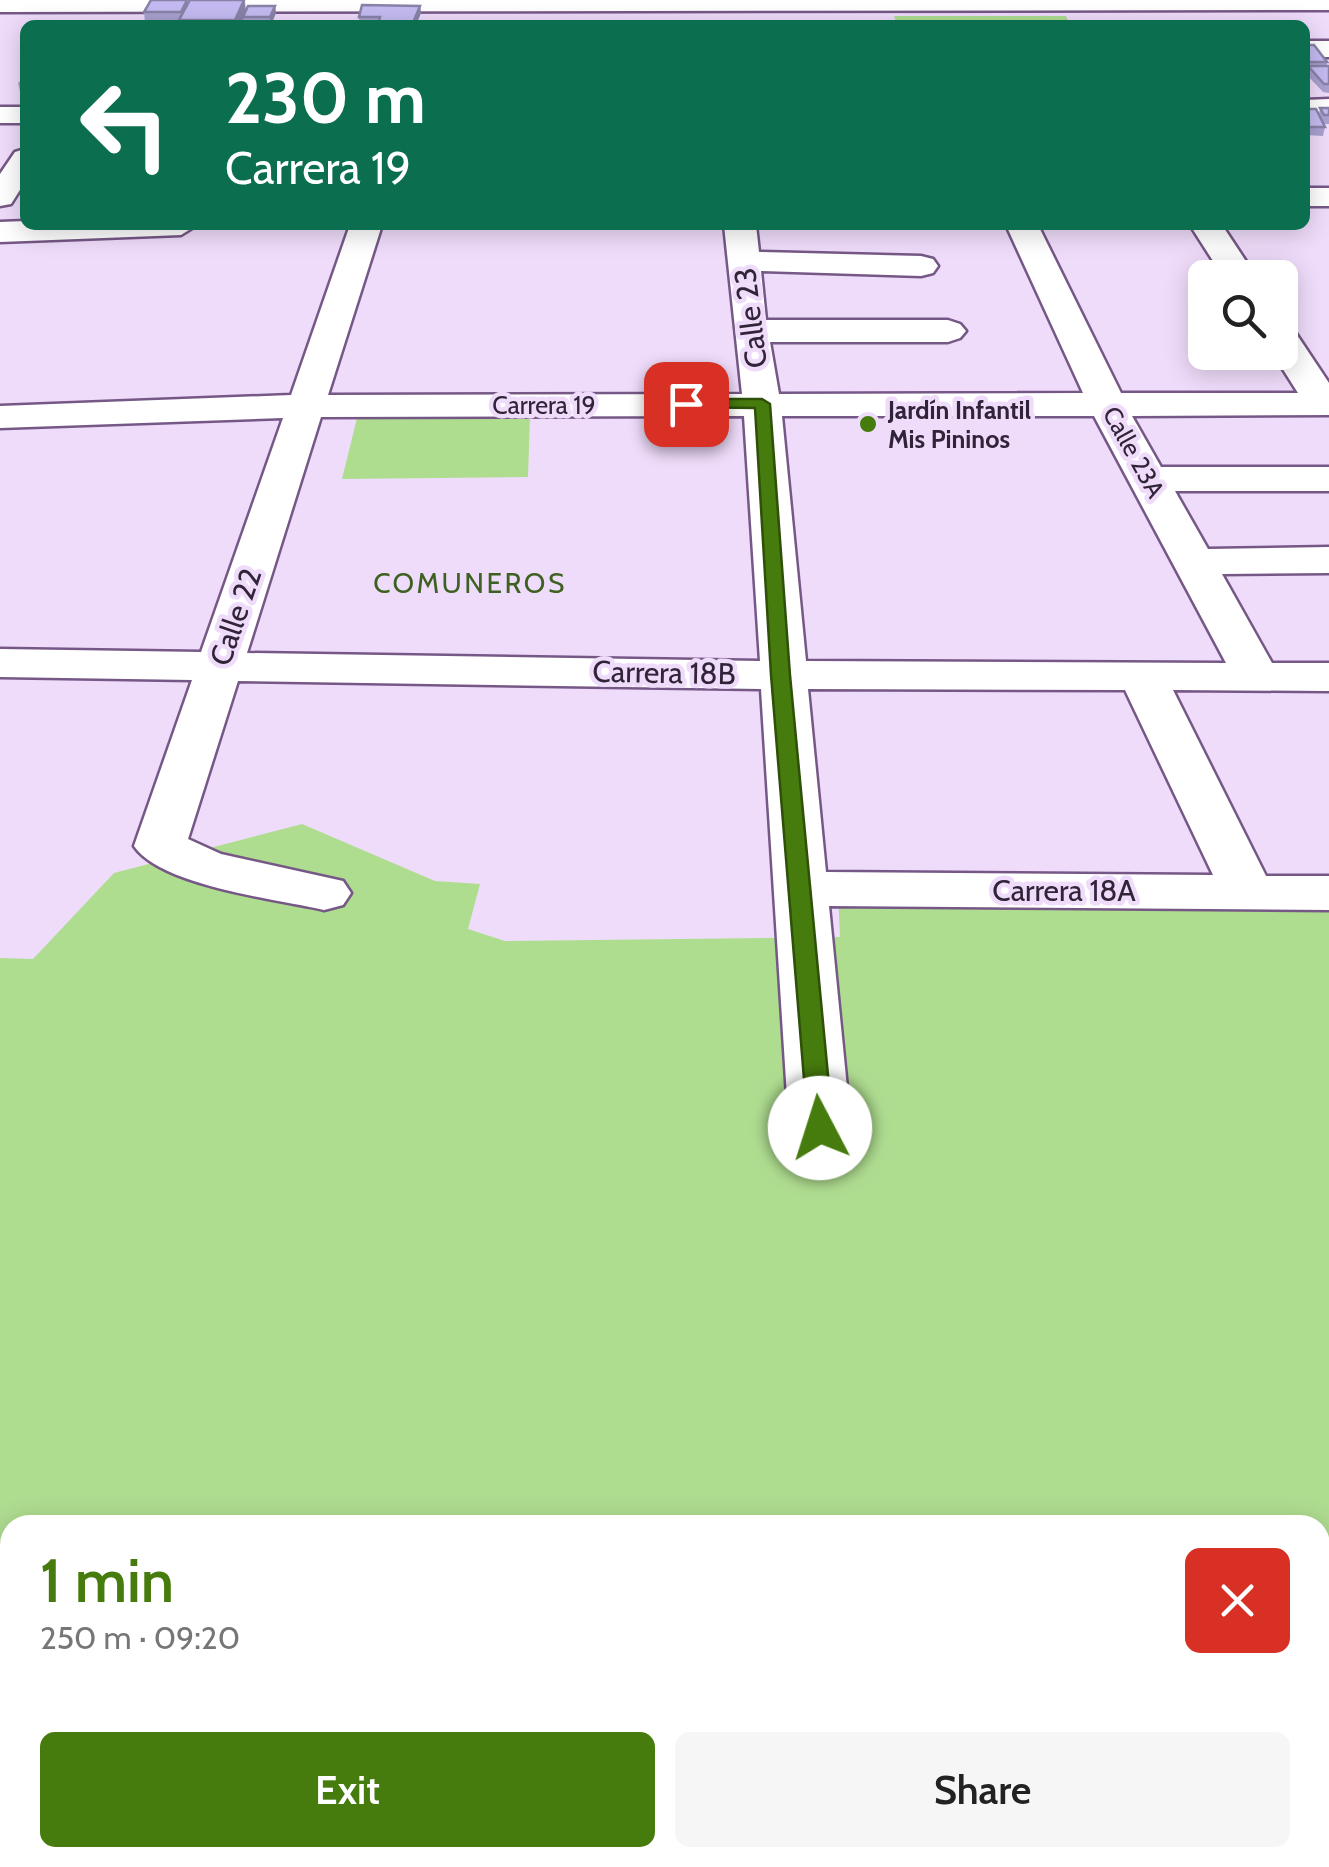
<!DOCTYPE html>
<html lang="en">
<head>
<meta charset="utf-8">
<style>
	:root { --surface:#fff; --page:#f6f6f6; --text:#222; --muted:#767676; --accent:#467b0d }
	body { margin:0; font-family:Cabin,sans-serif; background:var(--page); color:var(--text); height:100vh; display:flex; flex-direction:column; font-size:38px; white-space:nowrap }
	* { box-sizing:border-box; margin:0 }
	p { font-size:32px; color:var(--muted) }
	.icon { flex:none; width:55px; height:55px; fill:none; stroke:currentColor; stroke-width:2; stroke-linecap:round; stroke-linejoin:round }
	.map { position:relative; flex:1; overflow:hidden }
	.details { position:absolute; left:0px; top:1515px; width:1330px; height:352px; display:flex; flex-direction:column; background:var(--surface); border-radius:30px 30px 0 0; box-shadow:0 5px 25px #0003 }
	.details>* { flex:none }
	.guide { position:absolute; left:20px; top:20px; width:1290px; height:210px; border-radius:15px; box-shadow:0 5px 25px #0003; background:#0b6e4f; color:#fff; overflow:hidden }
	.fabs { position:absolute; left:1188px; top:260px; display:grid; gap:20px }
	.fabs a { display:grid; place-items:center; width:110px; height:110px; border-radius:15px; background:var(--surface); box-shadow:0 5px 25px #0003; font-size:50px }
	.pin { position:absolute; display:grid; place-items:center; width:85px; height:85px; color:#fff; margin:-42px; border-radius:20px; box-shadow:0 5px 15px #0006 }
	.me { position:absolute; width:110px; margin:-55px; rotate:355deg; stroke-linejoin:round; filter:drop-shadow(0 0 8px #0008) }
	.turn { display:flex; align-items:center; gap:35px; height:210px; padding:0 40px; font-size:45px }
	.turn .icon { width:130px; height:130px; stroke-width:2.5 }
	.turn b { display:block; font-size:70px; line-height:85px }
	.round { display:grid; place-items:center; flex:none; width:105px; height:105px; border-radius:15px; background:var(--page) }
	.overview { display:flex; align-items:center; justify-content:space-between; height:170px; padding:0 40px }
	h1 { font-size:60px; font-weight:600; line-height:75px; color:var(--accent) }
	.action { display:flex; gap:20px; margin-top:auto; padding:20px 40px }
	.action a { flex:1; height:115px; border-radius:15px; background:var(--accent); color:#fff; font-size:40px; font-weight:600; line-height:115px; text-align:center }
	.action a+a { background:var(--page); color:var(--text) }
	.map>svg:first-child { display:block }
	.green { fill:#afdd90; fill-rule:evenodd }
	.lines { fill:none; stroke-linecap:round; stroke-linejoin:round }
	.minor-casing { stroke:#765886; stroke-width:5 }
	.minor { fill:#fff; fill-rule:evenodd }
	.wall { fill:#a9a1d0 }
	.shaded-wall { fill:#8a83a9 }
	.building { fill:#c5bbf2; stroke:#8a83a9; stroke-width:2.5 }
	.route { fill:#467b0d; stroke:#2e5008; stroke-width:2.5 }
	.poi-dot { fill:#467b0d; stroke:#efdcfb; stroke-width:4 }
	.labels { text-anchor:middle; stroke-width:9; stroke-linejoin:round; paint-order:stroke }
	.far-street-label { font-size:25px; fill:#312438; stroke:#efdcfb }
	.far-poi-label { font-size:25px; font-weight:bold; fill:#312438; stroke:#efdcfb; text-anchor:start }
	.far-neighbourhood-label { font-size:28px; letter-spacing:2.5px; fill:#3e6122; stroke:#efdcfb }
	.street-label { font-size:30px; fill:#312438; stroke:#efdcfb }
</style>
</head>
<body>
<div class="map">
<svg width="1329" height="1867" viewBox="0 0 1329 1867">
	<rect width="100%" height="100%" fill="#efdcfb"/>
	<path class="green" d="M894 16H1066L1070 25H897Z
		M530 416 528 477 342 479 357 418Z
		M302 824 435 881 480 884 468 929 505 941 840 937 838 894 1329 896V1867H0V958L33 959 114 873ZM10 1525H1320V1858H10Z"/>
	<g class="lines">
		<defs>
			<path id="minor" d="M0 0H1329V10L0 12Z
				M1305 41H1329V57H1305Z
				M1329 99V115L1305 116V100Z
				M0 107H25V123H0Z
				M25 149V182L11 204 0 206V174L15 152Z
				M1305 188H1329V206H1305Z
				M25 221V225H197L181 235 0 242V222Z
				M350 225H382L328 395 742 394 724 225H756L759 252 921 256 933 259 938 266 933 273 921 276 761 271 766 320H948L960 324 966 331 960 338 948 342H770L779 394 1083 393 1006 225H1038L1121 393H1298L1272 352H1280V326L1293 329 1329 383V415L1132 416 1161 467H1329V491H1175L1208 549 1329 547V573L1222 574 1272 663H1329V691L1173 690 1266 876H1329V910L829 906 851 1128 842 1144 820 1150 798 1144 789 1128 761 689 238 681 188 839 221 854 343 881 351 893 343 905 324 910C276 899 161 886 134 846L192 680 0 677V649L201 652 283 418 0 428V406L291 395ZM744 416 760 661 247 653 321 417ZM782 416H1094L1226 663 806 661ZM808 689 1125 690 1213 875 826 872Z
				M1190 225H1222L1257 278H1224Z"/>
		</defs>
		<use href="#minor" class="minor-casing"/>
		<use href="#minor" class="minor"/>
	</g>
	<path class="wall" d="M187 0 188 4 245 0 246 11 275 6 276 13 271 25H244V19L241 25H131L145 23 144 12Z
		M420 6 421 13 416 25 359 24V17Z
		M1305 45 1327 62V66H1329V93L1323 92 1306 74Z
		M25 76V91H20L18 83Z
		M1320 108H1329V124H1323L1325 127 1323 136 1305 135V109L1319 114Z"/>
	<path class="shaded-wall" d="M244 0 246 13 241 25H235V20Z
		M275 6 276 13 271 25 270 17Z
		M420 6 421 13 416 25H412Z"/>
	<path class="building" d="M151 0H187L181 12H144Z
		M190 0H244L235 20H179Z
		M362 5 420 6 412 25H378L380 17H359Z
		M248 6H275L270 17H243Z
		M179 22 178 25H131L132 23Z
		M1305 45H1314L1327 62H1307L1305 60Z
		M1308 66H1329V84H1324Z
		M1320 108H1329V115H1324Z
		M1305 109H1316L1325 127H1305Z"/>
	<path class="route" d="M686 399H762L770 404 790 675 833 1128 820 1137 808 1128 771 675 755 408 681 407V400Z"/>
	<circle class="poi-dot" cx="868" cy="424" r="10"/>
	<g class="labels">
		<g class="far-street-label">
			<text x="544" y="414">Carrera 19</text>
			<text transform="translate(1134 452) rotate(61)" y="9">Calle 23A</text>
		</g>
		<g class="far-poi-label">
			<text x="888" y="419">Jardín Infantil<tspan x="888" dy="29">Mis Pininos</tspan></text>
		</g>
		<g class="far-neighbourhood-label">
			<text x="470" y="593">COMUNEROS</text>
		</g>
		<g class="street-label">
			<text transform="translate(751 318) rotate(-97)" y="10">Calle 23</text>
			<text transform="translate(236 617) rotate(-71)" y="10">Calle 22</text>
			<text transform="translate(664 673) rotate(1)" y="10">Carrera 18B</text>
			<text x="1064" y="901">Carrera 18A</text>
		</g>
	</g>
</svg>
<div class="fabs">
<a><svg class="icon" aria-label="search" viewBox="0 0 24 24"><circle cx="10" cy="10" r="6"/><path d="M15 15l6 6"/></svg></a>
</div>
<div class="pin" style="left:686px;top:404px;background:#d93025"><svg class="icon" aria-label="arrive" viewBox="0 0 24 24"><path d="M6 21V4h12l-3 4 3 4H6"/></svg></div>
<svg class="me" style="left:820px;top:1128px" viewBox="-20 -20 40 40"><circle r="19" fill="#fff"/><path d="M0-13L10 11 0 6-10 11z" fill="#467b0d"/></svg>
<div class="guide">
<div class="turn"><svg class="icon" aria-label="left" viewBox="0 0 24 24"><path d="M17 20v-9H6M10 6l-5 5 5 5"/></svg><div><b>230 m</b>Carrera 19</div></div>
</div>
<section class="details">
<div class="overview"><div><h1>1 min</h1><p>250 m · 09:20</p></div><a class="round" style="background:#d93025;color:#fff"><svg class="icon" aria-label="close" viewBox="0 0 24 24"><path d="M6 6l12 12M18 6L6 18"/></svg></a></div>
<div class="action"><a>Exit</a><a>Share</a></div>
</section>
</div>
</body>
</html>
